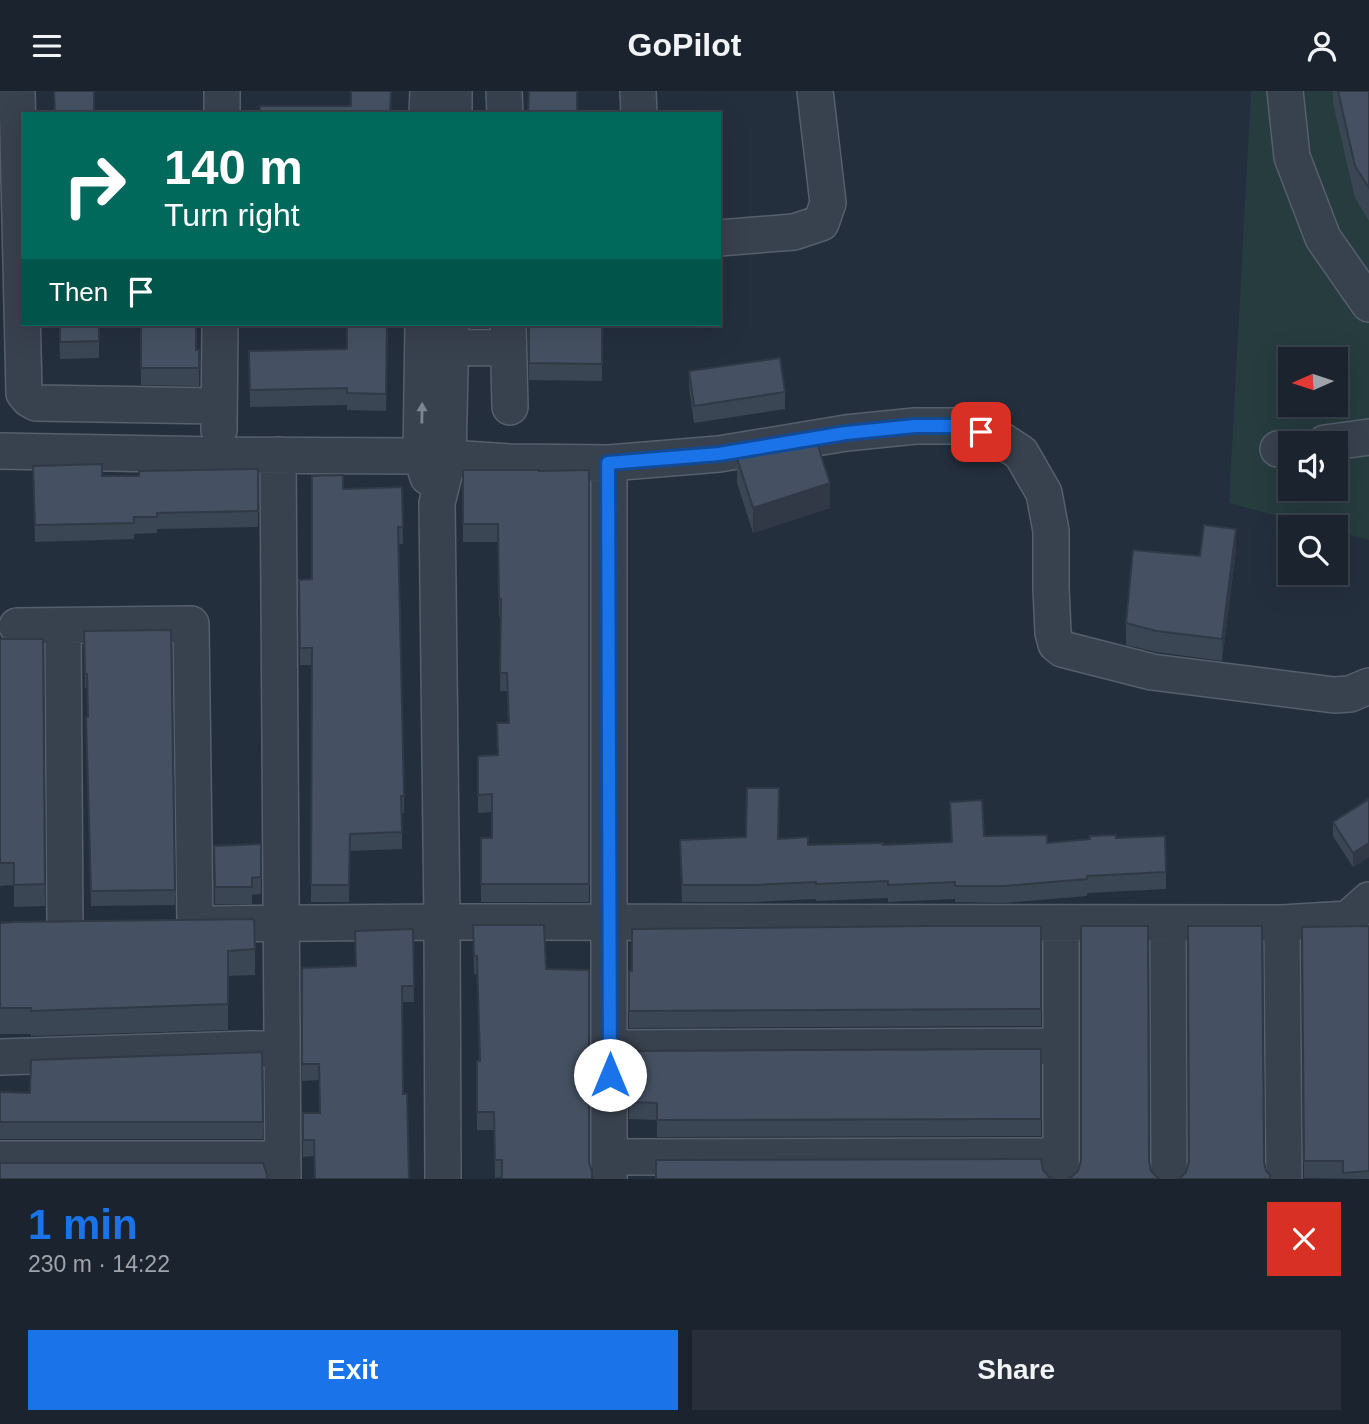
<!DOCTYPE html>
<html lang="en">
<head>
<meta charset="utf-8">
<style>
	:root { --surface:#1b232e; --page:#282f3a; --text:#f1f3f6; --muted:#a0a4aa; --line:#39404a; --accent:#1a73e8 }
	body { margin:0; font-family:Helvetica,sans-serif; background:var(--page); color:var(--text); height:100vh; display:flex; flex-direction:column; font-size:26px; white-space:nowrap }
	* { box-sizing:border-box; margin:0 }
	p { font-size:23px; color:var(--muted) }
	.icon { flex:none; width:38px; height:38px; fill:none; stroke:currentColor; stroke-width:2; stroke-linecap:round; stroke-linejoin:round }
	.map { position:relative; height:1088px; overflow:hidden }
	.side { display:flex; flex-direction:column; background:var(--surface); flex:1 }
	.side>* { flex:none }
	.banner { position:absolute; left:21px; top:21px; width:700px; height:214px; border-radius:0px; box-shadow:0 7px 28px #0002,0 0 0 2px var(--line); background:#00695c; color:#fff; overflow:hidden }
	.needle { width:46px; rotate:267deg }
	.buttons { position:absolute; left:1278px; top:256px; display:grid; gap:14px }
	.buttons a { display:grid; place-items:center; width:70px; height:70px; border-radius:0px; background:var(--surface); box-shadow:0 7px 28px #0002,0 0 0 2px var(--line); font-size:35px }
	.pin { position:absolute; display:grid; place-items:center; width:60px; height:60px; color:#fff; margin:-30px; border-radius:14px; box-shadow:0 4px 10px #0006 }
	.me { position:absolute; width:77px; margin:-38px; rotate:0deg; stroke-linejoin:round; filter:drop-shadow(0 0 5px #0008) }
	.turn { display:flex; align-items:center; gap:24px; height:147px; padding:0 28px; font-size:32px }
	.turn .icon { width:91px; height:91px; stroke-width:2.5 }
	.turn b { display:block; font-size:49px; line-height:60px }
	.then { display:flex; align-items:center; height:66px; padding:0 28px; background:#0003; gap:14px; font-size:26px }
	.round { display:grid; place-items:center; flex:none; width:74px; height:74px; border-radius:0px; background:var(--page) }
	.summary { display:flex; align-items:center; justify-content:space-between; height:119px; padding:0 28px }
	h1 { font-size:42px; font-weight:700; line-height:52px; color:var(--accent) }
	.button { display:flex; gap:14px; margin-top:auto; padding:14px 28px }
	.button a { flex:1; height:80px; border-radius:0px; background:var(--accent); color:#fff; font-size:28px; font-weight:700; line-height:80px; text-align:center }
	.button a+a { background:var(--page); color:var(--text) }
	header { display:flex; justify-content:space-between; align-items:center; height:91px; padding:0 28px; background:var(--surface); font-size:32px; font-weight:700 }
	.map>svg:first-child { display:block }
	.green { fill:#263c3f; fill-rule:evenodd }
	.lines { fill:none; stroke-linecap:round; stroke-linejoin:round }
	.minor-casing { stroke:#565f6c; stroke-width:38 }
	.minor { stroke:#38414e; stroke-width:35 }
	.wall { fill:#3b4654 }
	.shaded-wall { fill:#303945 }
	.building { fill:#455162; stroke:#303945; stroke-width:2 }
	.oneway { fill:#7c8592 }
	.route-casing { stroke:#114b97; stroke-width:18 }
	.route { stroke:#1a73e8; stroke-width:12 }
</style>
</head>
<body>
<header><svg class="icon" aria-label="menu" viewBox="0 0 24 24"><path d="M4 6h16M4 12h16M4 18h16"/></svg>GoPilot<svg class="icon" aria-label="person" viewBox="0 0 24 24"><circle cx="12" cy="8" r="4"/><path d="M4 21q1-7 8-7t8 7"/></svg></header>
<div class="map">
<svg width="1369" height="1088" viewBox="0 0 1369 1088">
	<rect width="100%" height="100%" fill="#242f3e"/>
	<path class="green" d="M1251 0H1369V449L1335 440V436H1319L1229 412ZM1290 268H1335V313H1290ZM1290 352H1335V397H1290Z"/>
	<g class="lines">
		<defs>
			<path id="minor" d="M17 0 24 302 29 308 36 312 219 315
				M454 0V23
				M504 0 505 23
				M638 0 639 23
				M1285 0 1292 66 1323 147 1369 213
				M222 23V0
				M427 23 428 0
				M719 147 794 141 821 132 828 112 815 0
				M423 233 421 365 428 386
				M508 233 510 316
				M428 256 508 257
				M219 339 220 233
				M1325 352 1369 346
				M1278 358 1290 357
				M0 360 219 364 421 365 510 371 609 372 719 363 846 342 915 335H964L998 347 1021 362 1044 402 1051 440V497L1053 542 1056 553 1062 558 1152 581 1334 604 1350 603 1369 595
				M278 364 283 1088
				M609 372V1088
				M17 535 191 533 195 833
				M63 536 65 836
				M1061 832V1087
				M1168 832 1169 1088
				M1282 832 1284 1088
				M206 833 442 831 1282 832 1348 828 1369 809
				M610 957 1061 955
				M0 966 282 957
				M609 1066 1061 1065
				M0 1068H283
				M443 1088 442 831 437 412 448 368 451 233"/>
		</defs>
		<use href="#minor" class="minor-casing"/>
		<use href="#minor" class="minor"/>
	</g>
	<path class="wall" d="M1333 0H1369V130L1355 107 1333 12Z
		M59 233 99 250V267L60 268Z
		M141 233 196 259H199V295L141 294Z
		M388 233 386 320 347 319V314L250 316 249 260 347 258Z
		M528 233H602V290L529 289Z
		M689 280 785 301V318L694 332 689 297Z
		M737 367 830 417 753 442 737 392Z
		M33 375 102 385H139L258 378V436L157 438V442L134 443V448L35 451Z
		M463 379 539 380 589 379V811H481V747H492V721L478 722V665L498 664 508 632 507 600H500L501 526H499L498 451H463Z
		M402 396 403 453H399L404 705V722H402V758L350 760 349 811H311L312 574H300L299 489 312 488 343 398Z
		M1236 459 1222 570 1156 561 1126 554V532L1200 465Z
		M171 539 175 814 91 815 86 641 88 626 87 597H85L84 540Z
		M0 548H43L45 815 14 816V794L0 795Z
		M1369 708V766L1353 776 1333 745V731Z
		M950 711 984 745 1047 752 1116 747 1166 781V798L1087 802V805L1004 812 955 811V808L888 811V807L816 810V808L754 811H682L680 749 779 748 808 754H883L951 751Z
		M261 753V803L252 804V813H215L214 755Z
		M0 832 255 858V884L228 885V939L31 945V943H0Z
		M473 834H544L502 1086 495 1087 494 1039H477V970H479L477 883H474Z
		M1041 835V935L629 937V880Z
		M1369 835V1088L1304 1087 1302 836Z
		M413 838 414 911H402L403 1003 314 1065 303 1066V1022H320L319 989 302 990V877L356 875Z
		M1041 958V1045L657 1046V1029L629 1028V960Z
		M262 961 263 1048H0V1001L30 1002Z"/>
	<path class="shaded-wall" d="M830 392V417L753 442V417Z
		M1236 438V459L1222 570V548Z
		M1369 752V766L1353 776V762Z"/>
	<path class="building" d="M54 0H94V23H55Z
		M351 0H391L390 23H260V15H351Z
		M529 0H577V23H528Z
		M1338 0H1369V97L1355 75Z
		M60 233H99V250L60 251Z
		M141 233H196V259H199V277H141Z
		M347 233H387L386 303 347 302V297L250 299 249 260 347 258Z
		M529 233H602V273L529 272Z
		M780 267 785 301 694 315 689 280Z
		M814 343 830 392 753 417 737 367Z
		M102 373V385H139V380L258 378V420L157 422V426H134V432L35 434 33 375Z
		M463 379H539V380L589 379V793H481V747H492V703L478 704V665L498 664 497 632H509L507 582H500L501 508H499L498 433H463Z
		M343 384V398L402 396 403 436H398L404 705H401L402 741 350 743 349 794H311L312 557H300L299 489 312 488V385Z
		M1204 434 1236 438 1222 548 1156 540 1126 532 1133 459 1200 465Z
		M171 539 175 799 91 800 86 626H88L87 583H85L84 540Z
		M0 548H43L45 793 14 794V772H0Z
		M747 697H779L778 748 808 746V754L883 752V754L952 751 950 711 982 709 984 745 1047 744V752L1090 748V745L1116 744V747L1165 745 1166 781 1087 785V788L1004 795H955V791L888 794V790L816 793V791L754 794H682L680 749 746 746Z
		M1369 708V752L1353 762 1333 731Z
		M261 753V786L252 787V796H215L214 755Z
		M254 828 255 858 228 860V913L31 920V917H0V832L15 831Z
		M473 834H544L546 878 589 879V1071L592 1081V1088H502V1069H495L494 1021H477V970H480L477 865H474Z
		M931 835H1041V918L629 920V880H632V838Z
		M1081 835H1148L1149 1071 1151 1080 1159 1088H1068L1070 1087 1078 1080 1081 1070Z
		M1188 835H1262L1264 1071 1266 1080 1270 1084V1088H1179L1186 1081 1189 1071Z
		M1369 835V1080L1343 1082V1070H1304L1302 836Z
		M413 838 414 895H402L403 1003H407L409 1088H315L314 1049H303V1022H320L319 973H302V877L356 875 355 840Z
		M1041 958V1028L657 1029V1012L629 1011V960Z
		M262 961 263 1031H0V1001L30 1002 31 969Z
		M1041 1068 1043 1079 1050 1087 1055 1088H656V1069Z
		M0 1072H263L267 1084V1088H0Z"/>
	<defs><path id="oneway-solid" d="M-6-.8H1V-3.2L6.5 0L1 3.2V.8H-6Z" transform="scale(1.75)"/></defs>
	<use class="oneway" href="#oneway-solid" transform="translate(422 322) rotate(-89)"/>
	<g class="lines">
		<defs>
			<path id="route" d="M610 984 608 372 719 363 846 342 915 335H964L981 341"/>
		</defs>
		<use href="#route" class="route-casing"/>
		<use href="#route" class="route"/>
	</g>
</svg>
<div class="buttons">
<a><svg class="needle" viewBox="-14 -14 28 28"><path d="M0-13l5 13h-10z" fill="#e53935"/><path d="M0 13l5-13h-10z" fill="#a0a4aa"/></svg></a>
<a><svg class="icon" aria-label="sound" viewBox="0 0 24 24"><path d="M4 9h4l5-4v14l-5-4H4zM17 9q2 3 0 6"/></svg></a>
<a><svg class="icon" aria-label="search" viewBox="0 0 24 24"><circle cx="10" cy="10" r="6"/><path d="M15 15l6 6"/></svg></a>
</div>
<div class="pin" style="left:981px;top:341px;background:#d93025"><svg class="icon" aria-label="arrive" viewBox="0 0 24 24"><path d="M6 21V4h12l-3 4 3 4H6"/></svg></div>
<svg class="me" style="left:610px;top:984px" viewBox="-20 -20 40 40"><circle r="19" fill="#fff"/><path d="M0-13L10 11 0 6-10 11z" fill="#1a73e8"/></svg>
<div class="banner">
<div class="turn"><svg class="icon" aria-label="right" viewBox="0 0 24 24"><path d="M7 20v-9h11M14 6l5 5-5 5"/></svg><div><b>140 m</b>Turn right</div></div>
<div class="then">Then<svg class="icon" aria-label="arrive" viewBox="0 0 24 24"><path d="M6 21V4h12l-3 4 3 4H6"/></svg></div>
</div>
</div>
<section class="side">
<div class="summary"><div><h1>1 min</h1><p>230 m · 14:22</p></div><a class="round" style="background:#d93025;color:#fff"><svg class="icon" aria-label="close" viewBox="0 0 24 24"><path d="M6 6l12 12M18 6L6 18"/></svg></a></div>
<div class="button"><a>Exit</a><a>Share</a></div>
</section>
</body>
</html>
